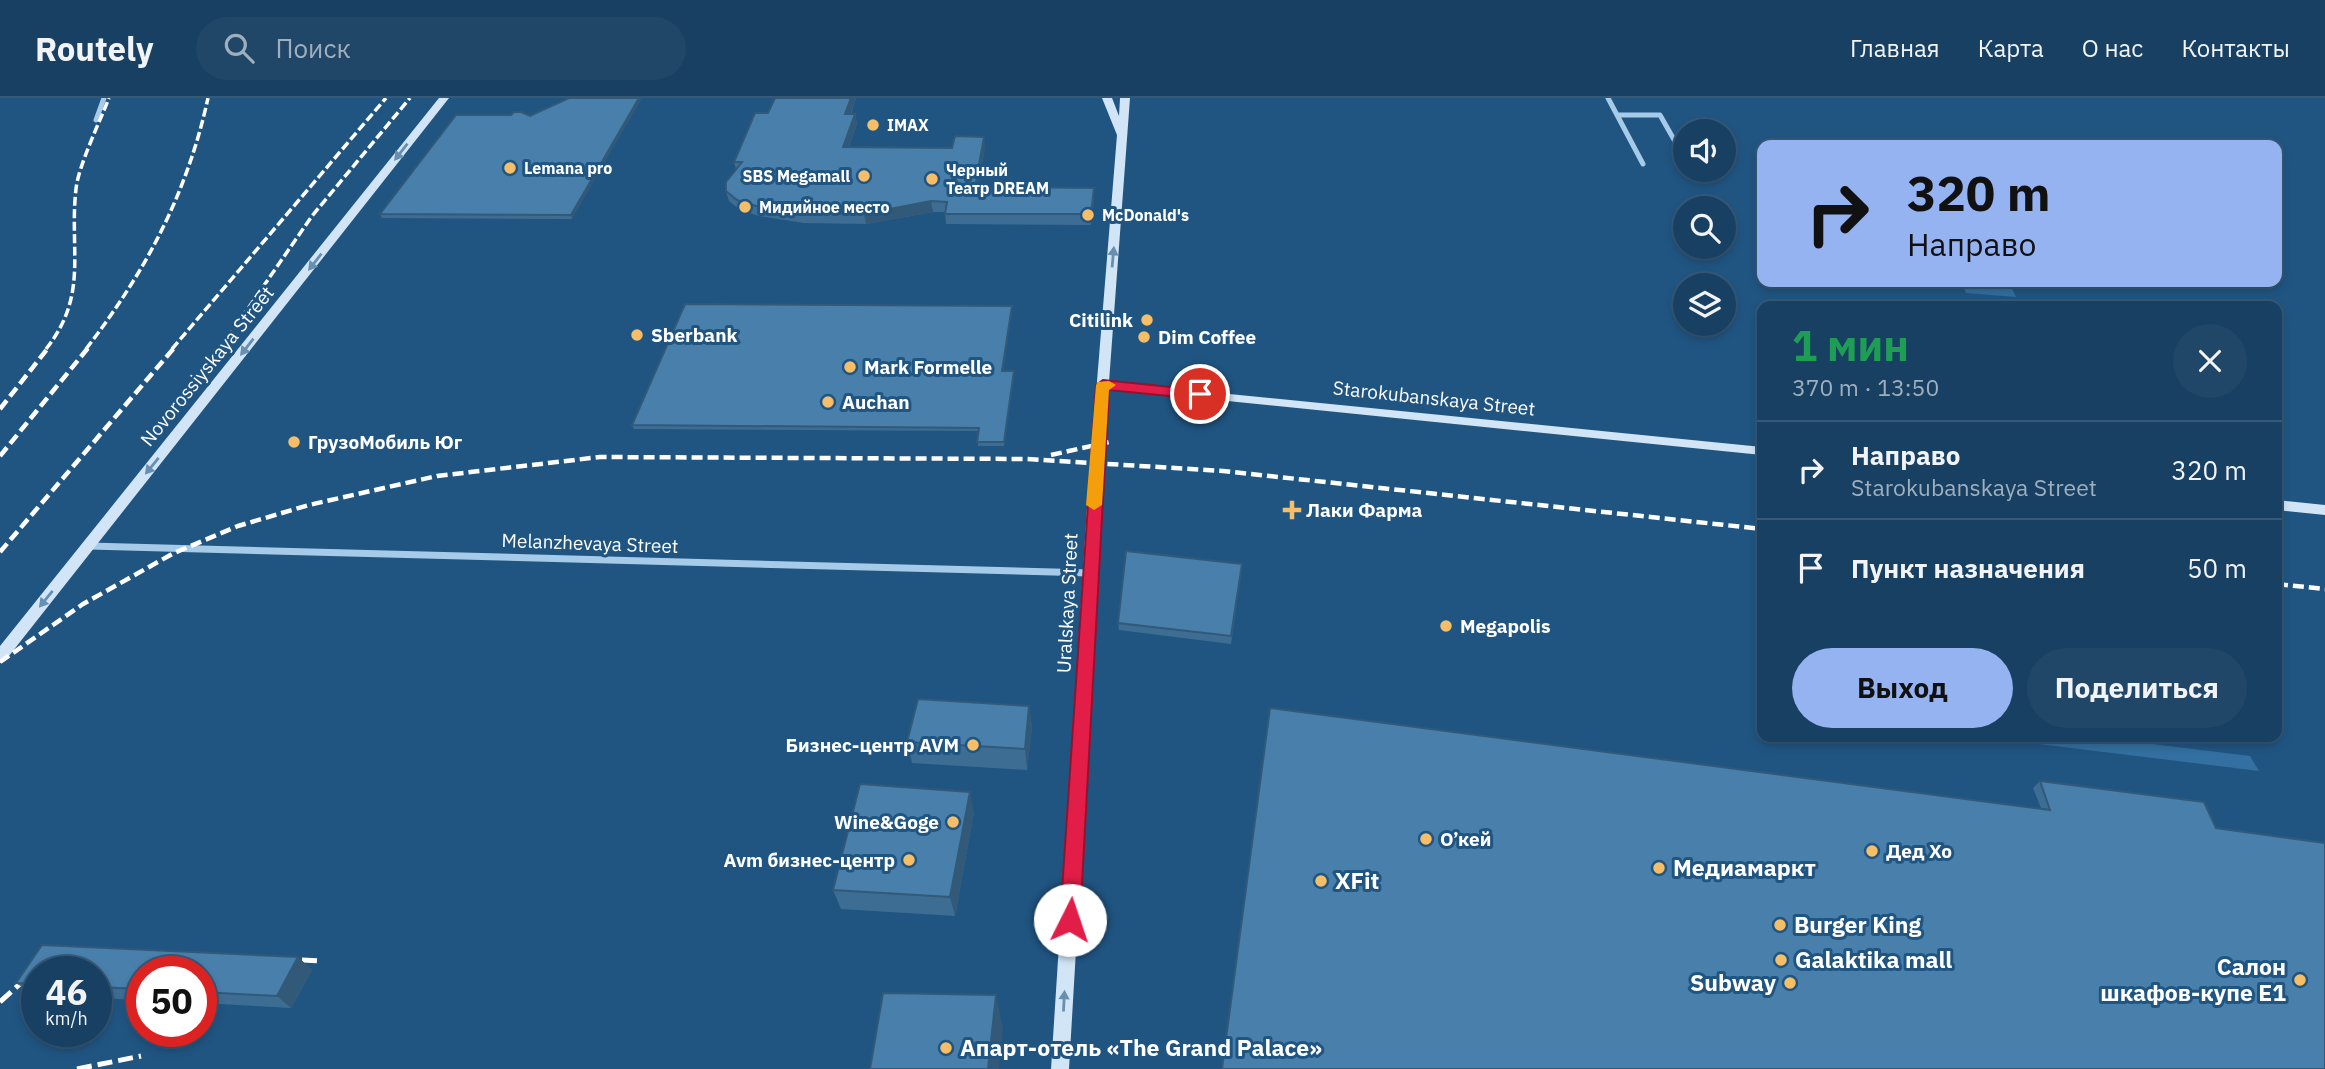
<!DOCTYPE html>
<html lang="ru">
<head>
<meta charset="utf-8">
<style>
	:root { --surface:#184062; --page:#214768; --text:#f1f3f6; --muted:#9fafbe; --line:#365977; --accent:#95b2f1 }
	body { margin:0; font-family:"IBM Plex Sans",sans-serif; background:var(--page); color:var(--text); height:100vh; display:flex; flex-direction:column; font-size:26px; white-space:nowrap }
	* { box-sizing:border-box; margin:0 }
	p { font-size:23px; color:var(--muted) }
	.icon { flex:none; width:38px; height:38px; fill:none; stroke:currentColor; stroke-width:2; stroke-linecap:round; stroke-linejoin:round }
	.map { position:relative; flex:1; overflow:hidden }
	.details { position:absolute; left:1757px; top:203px; width:525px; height:441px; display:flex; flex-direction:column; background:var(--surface); border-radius:14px; box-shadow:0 4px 10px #0003,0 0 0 2px var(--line) }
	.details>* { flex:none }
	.hud { position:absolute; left:1757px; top:42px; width:525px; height:147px; border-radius:14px; box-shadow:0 4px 10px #0003,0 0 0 2px var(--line); background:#95b2f1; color:#111; overflow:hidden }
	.fabs { position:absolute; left:1673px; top:21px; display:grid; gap:14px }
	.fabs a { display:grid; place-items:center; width:63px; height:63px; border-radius:50%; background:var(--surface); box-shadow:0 4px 10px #0003,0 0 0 2px var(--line); font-size:35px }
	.speed { position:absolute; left:21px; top:858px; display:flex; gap:14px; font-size:35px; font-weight:700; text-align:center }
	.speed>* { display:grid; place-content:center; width:91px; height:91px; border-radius:50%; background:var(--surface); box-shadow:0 4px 10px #0003,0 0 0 2px var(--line); line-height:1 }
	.speed small { font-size:18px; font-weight:400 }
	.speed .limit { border:10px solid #d22; background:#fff; color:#111 }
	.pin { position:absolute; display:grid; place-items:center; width:60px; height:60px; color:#fff; margin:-30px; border:4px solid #fff; border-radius:50%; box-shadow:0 2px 7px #0007 }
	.me { position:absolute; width:77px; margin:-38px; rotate:4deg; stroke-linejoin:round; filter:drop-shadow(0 0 5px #0008) }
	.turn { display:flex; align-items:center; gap:24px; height:147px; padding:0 35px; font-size:32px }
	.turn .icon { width:91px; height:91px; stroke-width:2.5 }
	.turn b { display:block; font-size:49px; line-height:60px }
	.round { display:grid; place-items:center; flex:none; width:74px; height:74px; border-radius:37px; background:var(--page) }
	.summary { display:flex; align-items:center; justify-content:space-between; height:119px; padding:0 35px }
	h1 { font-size:42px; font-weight:700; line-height:52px; color:#1e9e55 }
	.action { display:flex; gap:14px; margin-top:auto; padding:14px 35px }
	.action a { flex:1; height:80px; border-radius:42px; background:var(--accent); color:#111; font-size:28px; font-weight:700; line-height:80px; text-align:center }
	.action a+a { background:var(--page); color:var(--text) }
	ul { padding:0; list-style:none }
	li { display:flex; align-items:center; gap:21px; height:98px; padding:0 35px; border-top:2px solid var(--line) }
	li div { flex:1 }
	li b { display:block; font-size:26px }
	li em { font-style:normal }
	header { display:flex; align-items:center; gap:42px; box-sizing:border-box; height:98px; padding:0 35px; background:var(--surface); border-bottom:2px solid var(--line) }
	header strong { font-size:33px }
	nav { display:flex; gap:38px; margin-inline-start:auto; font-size:24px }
	.search { width:490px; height:63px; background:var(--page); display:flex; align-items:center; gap:18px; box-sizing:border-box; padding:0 24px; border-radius:38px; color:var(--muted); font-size:26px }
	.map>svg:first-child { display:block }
	.green { fill:#336fa0 }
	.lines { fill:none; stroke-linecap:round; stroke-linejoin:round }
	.street-far1 { stroke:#a6cbe9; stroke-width:5 }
	.street { stroke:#a6cbe9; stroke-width:7 }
	.secondary { fill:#d1e5f7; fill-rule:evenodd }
	.rail-far2 { stroke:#fff; stroke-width:3.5; stroke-dasharray:9 3.5; stroke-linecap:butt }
	.rail-far1 { stroke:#fff; stroke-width:4.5; stroke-dasharray:11 5; stroke-linecap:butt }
	.rail { stroke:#fff; stroke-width:5; stroke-dasharray:15 6; stroke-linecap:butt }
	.wall { fill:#3e6d93 }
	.shaded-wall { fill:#325978 }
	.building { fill:#487fab; stroke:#325978; stroke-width:2 }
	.oneway { fill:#678fb1 }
	.route { fill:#e11d48; stroke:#92132f; stroke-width:2 }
	.slow { fill:#f59e0b }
	.poi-dot { fill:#f6be67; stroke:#205582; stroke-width:2.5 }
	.labels { text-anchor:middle; stroke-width:6; stroke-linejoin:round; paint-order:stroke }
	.far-poi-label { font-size:16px; font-weight:bold; fill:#fff; stroke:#205582; text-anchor:start }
	.poi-label { font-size:19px; font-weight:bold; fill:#fff; stroke:#205582; text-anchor:start }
	.street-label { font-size:19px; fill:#fff; stroke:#205582 }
	.near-poi-label { font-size:23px; font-weight:bold; fill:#fff; stroke:#205582; text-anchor:start }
</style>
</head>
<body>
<header>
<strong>Routely</strong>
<div class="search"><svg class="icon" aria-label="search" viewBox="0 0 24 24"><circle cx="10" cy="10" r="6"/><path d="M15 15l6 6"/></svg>Поиск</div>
<nav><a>Главная</a><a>Карта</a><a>О нас</a><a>Контакты</a></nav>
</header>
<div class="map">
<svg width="2325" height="971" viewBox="0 0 2325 971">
	<rect width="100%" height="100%" fill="#205582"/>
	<path class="green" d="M1961 184H2009L2016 199 1966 195Z
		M1982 639H2095L2250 658 2259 673Z"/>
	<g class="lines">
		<path class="street-far1" d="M1608 0 1643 66
			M1617 17H1660L1685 61
			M96 22 104 0"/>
		<path class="street" d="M89 448 1090 475"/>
		<path class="secondary" d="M439 0H449L5 563 0 565V548Z
			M1102 0H1112L1119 18 1120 0H1130L1109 284 1762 349V357L1109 291 1069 971H1051L1088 394 1117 37Z
			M2277 402 2325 407V417L2277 412Z"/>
		<path class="rail-far2" d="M46 251C89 197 69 153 76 91 78 69 100 23 109 0
			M86 251C146 173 187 96 208 0
			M172 251 386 0
			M220 251 312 118 410 0"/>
		<path class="rail-far1" d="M0 311 48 250
			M162 322 221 250
			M1051 357 1109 344
			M0 358 88 250
			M0 454 174 250
			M2277 486 2325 491
			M0 564 83 506 174 455 238 428 309 407 437 378 600 359 1027 361 1223 373 1762 431"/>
		<path class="rail" d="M281 861 320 863
			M0 904 33 874
			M77 971 141 958"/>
	</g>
	<path class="wall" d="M569 0 572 121 382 120 380 116 530 18Z
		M775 0H856L851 16H855L857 26 849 49 952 50 985 49 978 89 1094 101 1091 127 946 126 945 114H933L866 126 804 125 759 118 740 112 729 103 726 93 736 71 734 64 768 15Z
		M1012 208V212L1003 273 1014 277 1004 348H978L979 333 634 331 632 327Z
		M1242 466 1231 546 1119 532 1118 525Z
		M1029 608 1032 629 1027 672 912 665 907 644Z
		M2040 683 2216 730 2041 710 2033 690Z
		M974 714 955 818 841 811 833 792Z
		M42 847 298 859 312 872 291 910 201 905V873H142V902L96 900V873H37V897H34L16 885Z"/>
	<path class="shaded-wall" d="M639 0H642L572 121 571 117Z
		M851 0H856L847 26 845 16Z
		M855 16 857 26 845 59 843 49Z
		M984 39 985 49 976 99 975 89Z
		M1094 90V101L1091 127V116Z
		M931 103 933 114 866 126 864 116Z
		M1012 208V212L1003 276 1002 273Z
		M1014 273V277L1004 348V344Z
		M1029 608 1032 629 1027 672 1025 651Z
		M970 694 974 714 955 818 950 799Z
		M298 859 312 872 291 910 277 898Z
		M996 897 1003 930 999 971H988Z"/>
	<path class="building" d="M569 0H639L571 117 380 116 456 17H511L514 14H521L530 18Z
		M775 0H851L845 16H855L843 49 952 50 955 38 984 39 975 89 1094 90 1091 116H945L947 104 931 103 864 116 801 115 756 108 737 102 726 93V84L742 64H734L755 15H768Z
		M685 206 1012 208 1002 273H1014L1004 344H977L979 330 632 327Z
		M1126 453 1242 466 1231 538 1118 525Z
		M918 601 1029 608 1025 651 907 644Z
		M1270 610 2050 712 2040 683 2204 704 2216 730 2325 745V971H1222Z
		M860 686 970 694 950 799 833 792Z
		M42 847 298 859 277 898 201 894V873H142V891L96 889V873H37V886L16 885Z
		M883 895 996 897 988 971H870Z"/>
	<defs><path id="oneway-solid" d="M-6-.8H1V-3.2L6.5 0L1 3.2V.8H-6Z" transform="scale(1.75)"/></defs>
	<g class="oneway">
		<use href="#oneway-solid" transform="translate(401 54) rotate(128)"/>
		<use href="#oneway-solid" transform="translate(1113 159) rotate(-85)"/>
		<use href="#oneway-solid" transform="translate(315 164) rotate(128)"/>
		<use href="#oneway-solid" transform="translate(247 249) rotate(128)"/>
		<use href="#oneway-solid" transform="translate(152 368) rotate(129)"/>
		<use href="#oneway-solid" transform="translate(46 501) rotate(129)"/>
		<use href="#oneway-solid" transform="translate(1064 903) rotate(-87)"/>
	</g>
	<path class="route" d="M1103 282 1200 292 1207 296 1200 301 1109 292 1080 822 1077 829 1070 831 1063 829 1060 822 1096 287Z"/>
	<path class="slow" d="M1109 283 1116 287 1109 292 1102 407 1094 412 1086 407 1096 287 1098 284Z"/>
	<g class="poi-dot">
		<circle cx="873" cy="27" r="7"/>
		<circle cx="510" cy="70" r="7"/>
		<circle cx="864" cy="78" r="7"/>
		<circle cx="932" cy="81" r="7"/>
		<circle cx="745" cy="109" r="7"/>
		<circle cx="1088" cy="117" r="7"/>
		<circle cx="1147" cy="222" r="7"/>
		<circle cx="637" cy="237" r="7"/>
		<circle cx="1144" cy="239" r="7"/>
		<circle cx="850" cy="269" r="7"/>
		<circle cx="828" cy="304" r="7"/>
		<circle cx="294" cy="344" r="7"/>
		<path d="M1288.5 401.5h7v7h7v7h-7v7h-7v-7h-7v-7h7z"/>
		<circle cx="1446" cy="528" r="7"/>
		<circle cx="973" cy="647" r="7"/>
		<circle cx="953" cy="724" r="7"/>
		<circle cx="1426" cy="741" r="7"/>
		<circle cx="1872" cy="753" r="7"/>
		<circle cx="909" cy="762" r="7"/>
		<circle cx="1659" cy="770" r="7"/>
		<circle cx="1321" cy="783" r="7"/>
		<circle cx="1780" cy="827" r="7"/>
		<circle cx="1781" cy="862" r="7"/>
		<circle cx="2300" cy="882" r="7"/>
		<circle cx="1790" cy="885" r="7"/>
		<circle cx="946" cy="950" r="7"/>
	</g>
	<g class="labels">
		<g class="far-poi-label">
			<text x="887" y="33">IMAX</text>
			<text x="524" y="76">Lemana pro</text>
			<text x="946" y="78">Черный<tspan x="946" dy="18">Театр DREAM</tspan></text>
			<text x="850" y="84" text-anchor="end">SBS Megamall</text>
			<text x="759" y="115">Мидийное место</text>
			<text x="1102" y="123">McDonald's</text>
		</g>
		<g class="poi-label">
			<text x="1133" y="229" text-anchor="end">Citilink</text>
			<text x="651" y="244">Sberbank</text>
			<text x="1158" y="246">Dim Coffee</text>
			<text x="864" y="276">Mark Formelle</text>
			<text x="842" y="311">Auchan</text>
			<text x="308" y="351">ГрузоМобиль Юг</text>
			<text x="1306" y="419">Лаки Фарма</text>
			<text x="1460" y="535">Megapolis</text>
			<text x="959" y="654" text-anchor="end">Бизнес-центр AVM</text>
			<text x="939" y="731" text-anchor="end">Wine&amp;Goge</text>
			<text x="1440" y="748">О’кей</text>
			<text x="1886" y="760">Дед Хо</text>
			<text x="895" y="769" text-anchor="end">Avm бизнес-центр</text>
		</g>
		<g class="street-label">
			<text transform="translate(207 268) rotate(-51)" y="7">Novorossiyskaya Street</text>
			<text transform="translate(1434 300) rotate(6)" y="7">Starokubanskaya Street</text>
			<text transform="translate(590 445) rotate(2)" y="7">Melanzhevaya Street</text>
			<text transform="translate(1067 505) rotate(-87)" y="7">Uralskaya Street</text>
		</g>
		<g class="near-poi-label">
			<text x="1673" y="778">Медиамаркт</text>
			<text x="1335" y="791">XFit</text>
			<text x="1794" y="835">Burger King</text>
			<text x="1795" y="870">Galaktika mall</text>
			<text x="2286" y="877" text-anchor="end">Салон<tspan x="2286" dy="26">шкафов-купе Е1</tspan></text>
			<text x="1776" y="893" text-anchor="end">Subway</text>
			<text x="960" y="958">Апарт-отель «The Grand Palace»</text>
		</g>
	</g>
</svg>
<div class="fabs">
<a><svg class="icon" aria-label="sound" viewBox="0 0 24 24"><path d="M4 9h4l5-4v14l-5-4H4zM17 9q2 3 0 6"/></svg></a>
<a><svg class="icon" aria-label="search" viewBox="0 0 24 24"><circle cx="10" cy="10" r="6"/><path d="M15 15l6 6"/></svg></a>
<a><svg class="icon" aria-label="layers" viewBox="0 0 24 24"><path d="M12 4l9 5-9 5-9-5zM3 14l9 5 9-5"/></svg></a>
</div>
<div class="speed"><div>46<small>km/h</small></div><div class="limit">50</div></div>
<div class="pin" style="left:1200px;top:296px;background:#d93025"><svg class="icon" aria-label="arrive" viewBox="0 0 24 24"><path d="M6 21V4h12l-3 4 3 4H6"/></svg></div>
<svg class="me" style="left:1070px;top:822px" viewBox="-20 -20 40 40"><circle r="19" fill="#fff"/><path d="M0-13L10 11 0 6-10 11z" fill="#e11d48"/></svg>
<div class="hud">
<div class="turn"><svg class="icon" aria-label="right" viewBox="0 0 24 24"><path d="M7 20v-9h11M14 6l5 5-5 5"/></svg><div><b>320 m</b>Направо</div></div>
</div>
<section class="details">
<div class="summary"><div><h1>1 мин</h1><p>370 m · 13:50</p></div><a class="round"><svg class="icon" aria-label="close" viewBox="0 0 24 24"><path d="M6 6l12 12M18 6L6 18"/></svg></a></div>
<ul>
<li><svg class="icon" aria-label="right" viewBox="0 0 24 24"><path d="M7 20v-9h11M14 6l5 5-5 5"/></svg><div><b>Направо</b><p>Starokubanskaya Street</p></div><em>320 m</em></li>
<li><svg class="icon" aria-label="arrive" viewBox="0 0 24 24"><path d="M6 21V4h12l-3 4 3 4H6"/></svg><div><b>Пункт назначения</b></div><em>50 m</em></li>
</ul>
<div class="action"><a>Выход</a><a>Поделиться</a></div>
</section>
</div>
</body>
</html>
